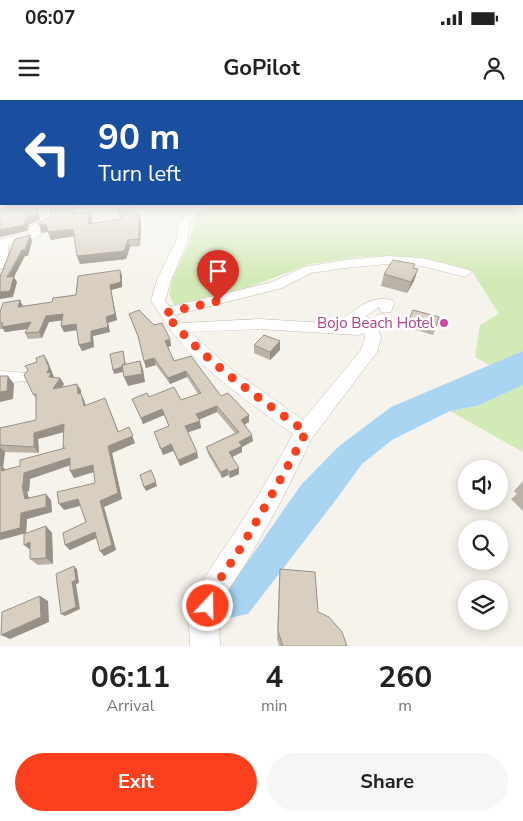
<!DOCTYPE html>
<html lang="en">
<head>
<meta charset="utf-8">
<style>
	:root { --surface:#fff; --page:#f6f6f6; --text:#222; --muted:#767676; --accent:#fc3f1d }
	body { margin:0; font-family:"Nunito Sans",sans-serif; background:var(--page); color:var(--text); height:100vh; display:flex; flex-direction:column; font-size:19px; white-space:nowrap }
	* { box-sizing:border-box; margin:0 }
	p { font-size:16px; color:var(--muted) }
	.icon { flex:none; width:28px; height:28px; fill:none; stroke:currentColor; stroke-width:2; stroke-linecap:round; stroke-linejoin:round }
	.map { position:relative; height:546px; overflow:hidden }
	.details { display:flex; flex-direction:column; background:var(--surface); flex:1 }
	.details>* { flex:none }
	.banner { position:absolute; left:0px; top:0px; width:524px; height:105px; box-shadow:0 2px 12px #0003; background:#1a4fa0; color:#fff; overflow:hidden }
	.controls { position:absolute; left:458px; top:360px; display:grid; gap:10px }
	.controls a { display:grid; place-items:center; width:50px; height:50px; border-radius:50%; background:var(--surface); box-shadow:0 2px 12px #0003; font-size:25px }
	.pin { position:absolute; display:grid; place-items:center; width:42px; height:42px; color:#fff; margin:-51px -21px; border-radius:50% 50% 50% 0; rotate:-45deg; box-shadow:0 0 5px #0007 }
	.pin .icon { rotate:45deg }
	.me { position:absolute; width:55px; margin:-28px; rotate:21deg; stroke-linejoin:round; filter:drop-shadow(0 0 4px #0008) }
	.turn { display:flex; align-items:center; gap:18px; height:105px; padding:0 15px; font-size:22px }
	.turn .icon { width:65px; height:65px; stroke-width:2.5 }
	.turn b { display:block; font-size:35px; line-height:42px }
	.eta { display:flex; justify-content:space-evenly; align-items:center; height:85px; text-align:center }
	.eta b { font-size:30px; font-weight:700; line-height:35px }
	.cta { display:flex; gap:10px; margin-top:auto; padding:10px 15px }
	.cta a { flex:1; height:58px; border-radius:30px; background:var(--accent); color:#fff; font-size:20px; font-weight:700; line-height:58px; text-align:center }
	.cta a+a { background:var(--page); color:var(--text) }
	.status { display:flex; justify-content:space-between; align-items:center; height:35px; padding:0 25px; background:var(--surface); direction:ltr }
	.status svg { height:14px; fill:currentColor }
	header { display:flex; justify-content:space-between; align-items:center; height:65px; padding:0 15px; background:var(--surface); font-size:22px; font-weight:700 }
	.map>svg:first-child { display:block }
	.green { fill:#d2eab5 }
	.water { fill:#a9d4f2 }
	.lines { fill:none; stroke-linecap:round; stroke-linejoin:round }
	.minor-casing { stroke:#c2bbae; stroke-width:1 }
	.minor { fill:#fff; fill-rule:evenodd }
	.wall { fill:#bab2a6; fill-rule:evenodd }
	.shaded-wall { fill:#979187 }
	.building { fill:#d8cfc1; stroke:#979187 }
	.route { stroke:#fc3f1d; stroke-width:9; stroke-dasharray:0 16.2 }
	.hotel-dot { fill:#d1479c; stroke:#fff; stroke-width:2 }
	.labels { text-anchor:middle; stroke-width:5; stroke-linejoin:round; paint-order:stroke }
	.hotel-label { font-size:15px; fill:#b23c85; stroke:#fff; text-anchor:end }
</style>
</head>
<body>
<div class="status"><b>06:07</b><svg viewBox="0 0 49 12"><path d="M0 12V9h3v3zM5 12V6h3v6zM10 12V3h3v9zM15 12V0h3v12zM26 1h20v11H26zM47 4h2v5h-2z"/></svg></div>
<header><svg class="icon" aria-label="menu" viewBox="0 0 24 24"><path d="M4 6h16M4 12h16M4 18h16"/></svg>GoPilot<svg class="icon" aria-label="person" viewBox="0 0 24 24"><circle cx="12" cy="8" r="4"/><path d="M4 21q1-7 8-7t8 7"/></svg></header>
<div class="map">
<svg width="523" height="546" viewBox="0 0 523 546">
	<rect width="100%" height="100%" fill="#f6f3ec"/>
	<path class="green" d="M216 105H523V251L491 266 475 257 480 225 499 214 472 171 447 163 399 156 360 157 310 164 246 188 174 205 169 194 173 177 190 141 196 115 202 109Z
		M523 285V352L450 311 477 306Z"/>
	<path class="water" d="M523 251V285L477 306 450 311 392 340 362 364 335 401 248 514 228 518 225 494 301 385 338 347 391 307Z"/>
	<g class="lines">
		<defs>
			<path id="minor" d="M39 105H49L52 122 40 129V134L37 138 8 145V165L6 168H0V139L29 133 30 126 42 121Z
				M199 105H211L195 114 189 124 188 141 171 180 165 201 170 207 272 182 304 167 345 160 388 156 422 158 470 170 471 173 465 177 422 166 388 164 345 168 311 173 282 188 175 215 182 223 259 219 341 224 339 222 342 219C359 208 370 195 392 200L394 203 391 212H381L379 207 366 216 372 220C377 215 378 213 386 215L388 218 383 226 378 228 381 238 377 252 312 338 281 401 246 463 225 495 219 522 220 546H190C190 538 189 530 189 523 193 484 223 453 242 421 260 393 277 364 293 334 255 306 214 279 182 244 170 230 161 216 151 201L157 180 176 141 179 124 188 110ZM259 229 358 235 364 233 365 238 361 250 303 320 231 269 190 232Z
				M0 271 27 273 30 277 27 281 0 283Z"/>
		</defs>
		<use href="#minor" class="minor-casing"/>
		<use href="#minor" class="minor"/>
	</g>
	<path class="wall" d="M0 105H37L40 120 29 124 27 131 4 110Z
		M58 105H73L75 114 92 119V123L121 119 115 105H129L141 121 140 146 130 147 126 159 80 164 77 156 74 136 51 140 48 132 42 133 51 116Z
		M415 164 413 168 414 181 407 193 381 186 384 174Z
		M122 175V187L111 190 117 220 108 223 110 232 93 236 94 247 82 251 77 230 64 232 61 226 62 220 49 222 42 238 28 239 25 233 27 229 5 232 3 229H0V212L23 206 52 202 76 195Z
		M129 214 154 225 170 239 171 246 168 247 174 261 221 296 249 322 245 324 253 341 242 347V352L232 357 239 368V374L230 378 228 375 222 378 208 354 206 347 235 333 217 312 199 320 201 328 188 332 197 352 198 358 180 366 173 351 163 355 154 332 169 327 164 315 143 324 132 299 149 297 181 300 198 294 187 277 170 284 156 265 146 268 139 240Z
		M409 219 436 227 433 235 406 227Z
		M254 245 280 250 270 260 254 253Z
		M44 255 48 262 54 277 60 278 64 284 62 287 81 290V294L84 300 86 306 108 305 119 332 135 343 112 353 122 399 104 407 116 450 104 456 96 438 70 450 65 445 86 422 80 406 64 410 95 383 94 372 74 378 70 365 30 379 29 391 27 392 29 398 51 400 52 412 27 419 26 433 0 440V328L36 320V299L33 294 37 262ZM64 332V348L20 366 6 370 3 367 5 352 39 353 38 339Z
		M523 381V411L511 399 517 394 514 391Z
		M46 426 52 433 53 464 38 465 30 459V450Z
		M280 469 318 512 347 546H279L277 539 279 480Z"/>
	<path class="shaded-wall" d="M0 105H1L4 110 0 111Z
		M36 105H37L40 120 29 124 27 131 0 137V130L26 118Z
		M90 112 92 119 91 131 88 124Z
		M139 114 141 121 140 146 139 139Z
		M46 124 49 131 42 133 39 125Z
		M73 129 75 136 51 140 48 132Z
		M30 135 32 141 28 156H25L14 177 17 182 13 197 0 199V192Z
		M128 140 130 147 126 159 80 164 77 156Z
		M418 169 414 181 407 193 411 182Z
		M120 170 122 175V187L111 190 117 220 108 223 110 232 93 236 94 247 82 251 79 245 91 231 106 217 110 185Z
		M20 200 23 206 18 207Z
		M63 214 66 220 49 222 42 238 39 232 46 216Z
		M31 222 34 228 5 232 2 227Z
		M76 224 78 230 64 232 61 226Z
		M170 239 171 246 166 247 165 241Z
		M280 241V250L270 260V252Z
		M123 251 124 255 127 271 114 274 113 270Z
		M44 255 48 262 53 275 55 279 53 284 47 273Z
		M154 258 156 265 146 268 144 261Z
		M140 261 143 269 145 282 128 286 124 277Z
		M186 271 187 277 170 284 168 278Z
		M8 276 14 284 13 299 0 302V292Z
		M60 278 64 284 57 296 53 289Z
		M77 284 81 290V294L84 300 88 313 78 294Z
		M217 306V312L197 320 196 314Z
		M162 309 164 315 143 324 141 318Z
		M249 315V322L242 326 241 320Z
		M200 321 201 328 186 333 185 326Z
		M64 324 68 331 38 339 39 353 34 347V333Z
		M129 327 135 343 112 353 122 399 104 407 116 450 104 456 100 451V401L108 346Z
		M252 335 253 341 242 347V352L230 358 229 352 239 342Z
		M171 344 173 351 163 355 161 349Z
		M0 347 5 352 3 367 7 372 0 371Z
		M197 352 198 358 180 366 178 360Z
		M70 358 74 364 30 379 29 391 27 392 31 405 25 399 22 386 24 373Z
		M93 365 97 371 74 378 70 371Z
		M239 368V374L230 378 229 372Z
		M227 369 228 375 222 378 221 372Z
		M153 374 157 386 146 391 144 387Z
		M46 394 51 400 52 412 27 419 26 433 0 440V433L21 413Z
		M78 399 83 405 64 410 59 404Z
		M46 426 52 433 53 464 46 458Z
		M95 432 99 437 70 450 65 445Z
		M30 442 32 451 24 445Z
		M74 466 77 469 79 483 76 484 80 509 65 516 61 514 72 482Z
		M40 496 48 501 49 522 10 539 1 535Z"/>
	<path class="building" d="M2 105H36L37 114 26 118 24 125 0 130V112L6 110 7 108Z
		M58 105H72L74 114 90 112 88 124 122 119 116 105H129L136 114H139V139L128 140 124 151 77 156 73 129 48 132 46 124 39 125V123L51 116 50 107Z
		M30 135 25 150H22L7 177 14 176 10 191 0 192V177L15 139Z
		M393 160 415 164 413 168 418 169 411 182 384 174Z
		M120 170 121 182 110 185 115 214 106 217 108 227 91 231V242L79 245 76 224 61 226 63 214 46 216 39 232 25 233 31 222 2 227 3 223H0V212L3 203 20 200 18 207 52 202 53 198 76 195 78 176Z
		M139 210 154 225 162 223 170 239 165 241 174 261 191 256 221 296 228 293 249 315 241 320 252 335 239 342 242 346 229 352 239 368 229 372 227 369 221 372 206 347 239 332 217 306 196 314 200 321 185 326 197 352 178 360 171 344 161 349 154 332 169 326 162 309 141 318 132 299 147 293 149 297 174 287 181 300 201 293 186 271 168 278 154 258 144 261 138 236 129 214Z
		M413 210 439 217 436 227 409 219Z
		M264 235 280 241 270 252 254 245Z
		M123 251 125 264 122 265V267L113 270 110 254Z
		M44 255 49 268 47 273 51 272 49 277 60 278 53 289 77 284 78 294 81 293 84 306 105 298 118 332 129 327 133 336 108 346 118 393 100 401 112 445 100 451 95 432 65 445 63 433 86 422 78 399 59 404 57 392 95 383 93 365 70 371V358L24 373 23 385 22 386 25 399 46 394V407L21 413 20 428 0 433V366H2L1 371 20 366V360L65 348H63L64 324 34 333V347L0 345V328L36 320V294H33L24 275 28 270 25 266 37 262 36 258Z
		M140 261 142 274 124 277 122 265Z
		M0 276H8L7 291 0 292Z
		M151 370 156 382 144 387 140 375Z
		M46 426V458L30 459V442L24 445V434Z
		M74 466 76 480 72 482 76 507 61 514 56 474Z
		M280 469 315 472 318 512 329 517 342 532 347 546H283L278 531Z
		M40 496 41 517 1 535 2 512Z"/>
	<linearGradient id="sky" x2="0" y2="1"><stop stop-color="#8fc1ec"/><stop offset="0.58" stop-color="#fbfaf6"/><stop offset="1" stop-color="#fbfaf6" stop-opacity="0"/></linearGradient>
	<rect width="523" height="181" fill="url(#sky)"/>
	<g class="lines">
		<path class="route" d="M208 506C214 483 228 469 240 449 263 411 285 372 306 332 256 295 204 262 165 213L218 201"/>
	</g>
	<circle class="hotel-dot" cx="444" cy="223" r="5"/>
	<g class="labels">
		<g class="hotel-label">
			<text x="434" y="228">Bojo Beach Hotel</text>
		</g>
	</g>
</svg>
<div class="controls">
<a><svg class="icon" aria-label="sound" viewBox="0 0 24 24"><path d="M4 9h4l5-4v14l-5-4H4zM17 9q2 3 0 6"/></svg></a>
<a><svg class="icon" aria-label="search" viewBox="0 0 24 24"><circle cx="10" cy="10" r="6"/><path d="M15 15l6 6"/></svg></a>
<a><svg class="icon" aria-label="layers" viewBox="0 0 24 24"><path d="M12 4l9 5-9 5-9-5zM3 14l9 5 9-5"/></svg></a>
</div>
<div class="pin" style="left:218px;top:201px;background:#d93025"><svg class="icon" aria-label="arrive" viewBox="0 0 24 24"><path d="M6 21V4h12l-3 4 3 4H6"/></svg></div>
<svg class="me" style="left:208px;top:506px" viewBox="-20 -20 40 40"><circle r="17" fill="#fc3f1d" stroke="#fff" stroke-width="3"/><path d="M0-11L8 9 0 5-8 9z" fill="#fff"/></svg>
<div class="banner">
<div class="turn"><svg class="icon" aria-label="left" viewBox="0 0 24 24"><path d="M17 20v-9H6M10 6l-5 5 5 5"/></svg><div><b>90 m</b>Turn left</div></div>
</div>
</div>
<section class="details">
<div class="eta">
<div><b>06:11</b><p>Arrival</p></div>
<div><b>4</b><p>min</p></div>
<div><b>260</b><p>m</p></div>
</div>
<div class="cta"><a>Exit</a><a>Share</a></div>
</section>
</body>
</html>
